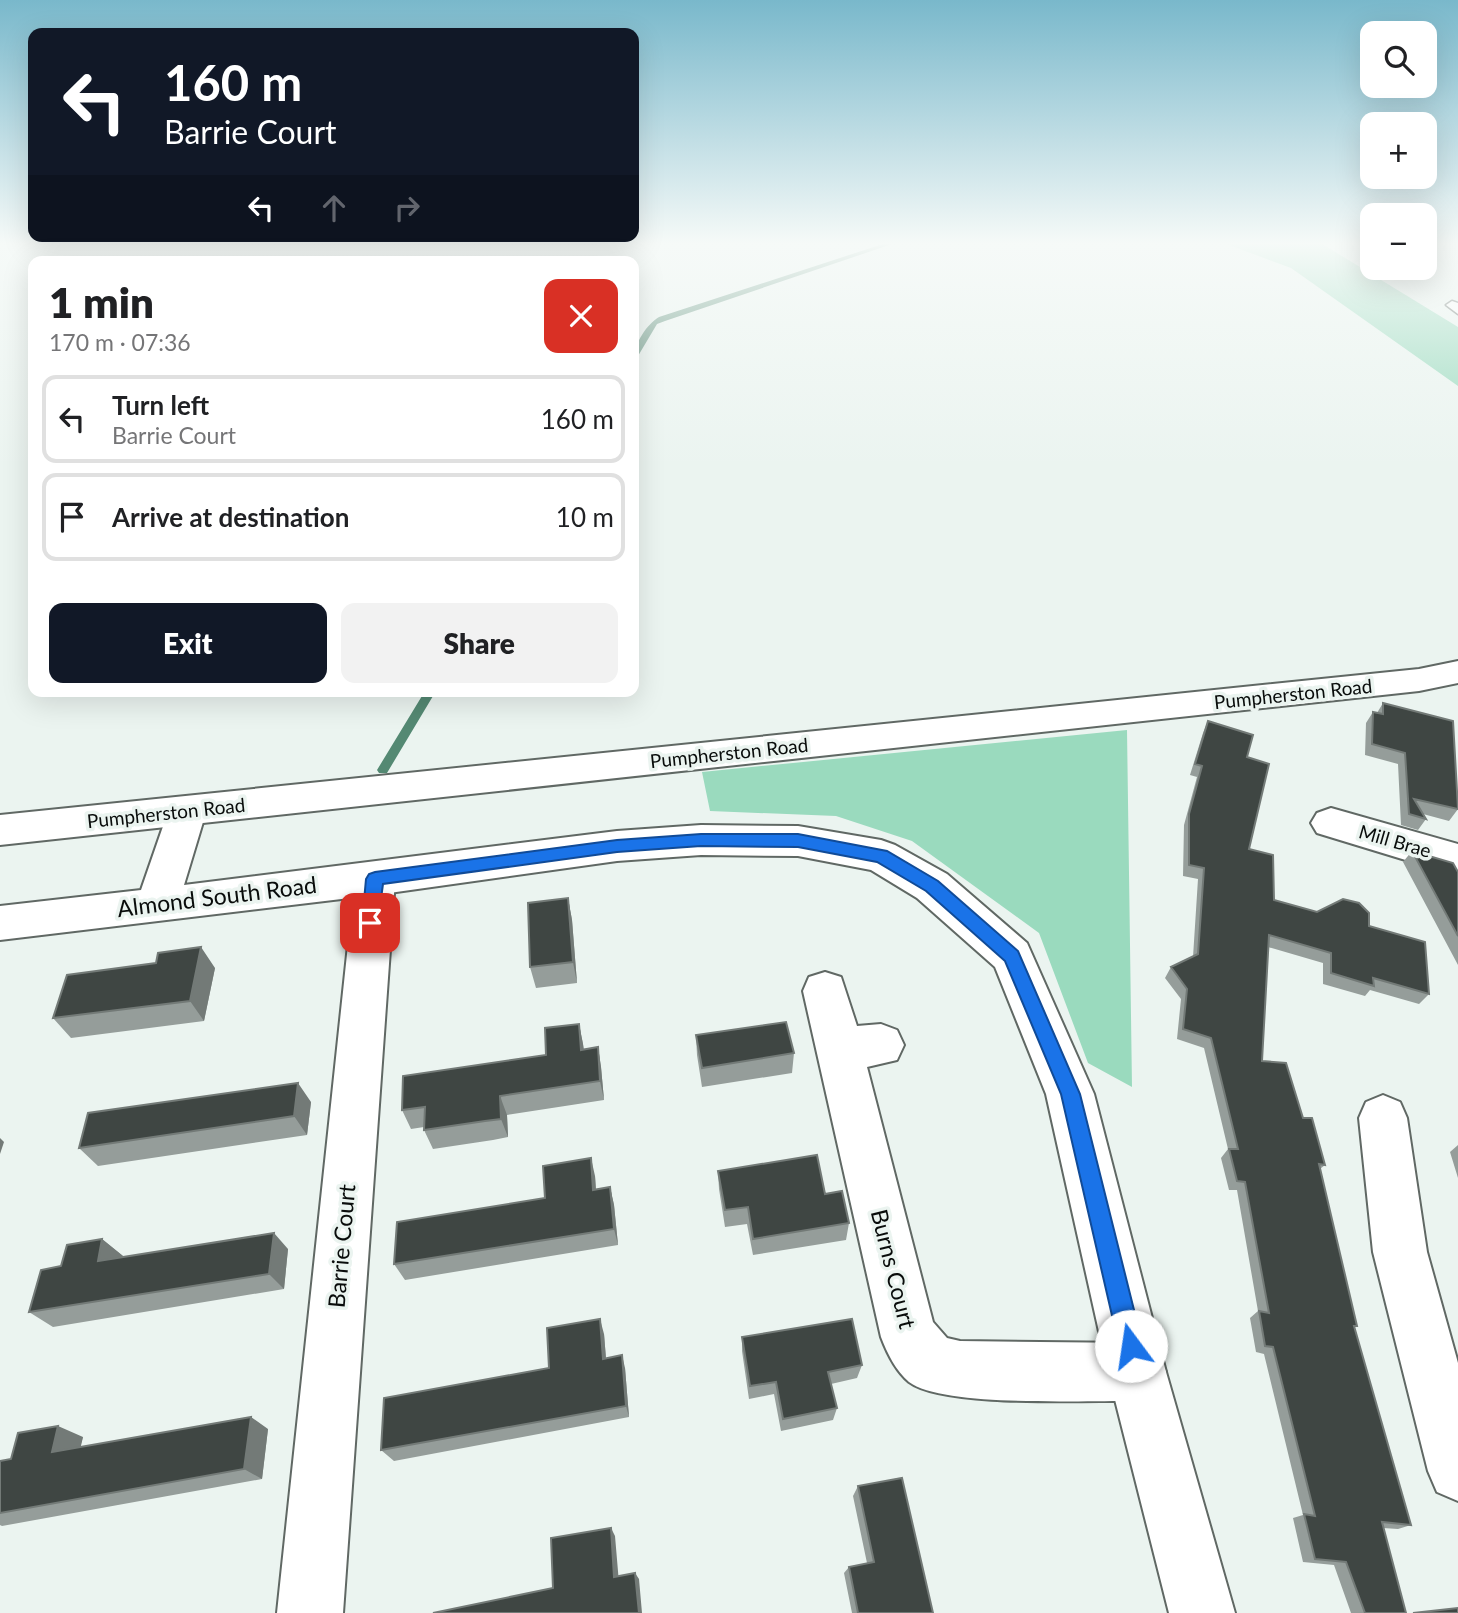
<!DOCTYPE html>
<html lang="en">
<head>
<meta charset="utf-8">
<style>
	:root { --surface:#fff; --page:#f2f2f2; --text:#202124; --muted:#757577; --line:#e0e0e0; --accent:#111827 }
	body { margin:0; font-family:Lato,sans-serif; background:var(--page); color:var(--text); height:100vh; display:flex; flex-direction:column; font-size:26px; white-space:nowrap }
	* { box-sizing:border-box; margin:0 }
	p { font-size:23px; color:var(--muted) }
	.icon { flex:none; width:38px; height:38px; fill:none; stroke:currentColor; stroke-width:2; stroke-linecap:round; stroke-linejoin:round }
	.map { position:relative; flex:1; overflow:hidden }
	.panel { position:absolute; left:28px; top:256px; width:611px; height:441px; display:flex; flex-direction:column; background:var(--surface); border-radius:14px; box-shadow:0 7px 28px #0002 }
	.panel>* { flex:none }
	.guide { position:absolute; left:28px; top:28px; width:611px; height:214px; border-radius:14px; box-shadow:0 7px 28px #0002; background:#111827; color:#fff; overflow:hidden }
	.buttons { position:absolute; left:1360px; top:21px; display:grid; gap:14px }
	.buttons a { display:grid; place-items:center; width:77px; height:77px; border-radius:14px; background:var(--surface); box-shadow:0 7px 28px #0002; font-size:35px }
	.pin { position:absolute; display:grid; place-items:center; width:60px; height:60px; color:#fff; margin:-30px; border-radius:14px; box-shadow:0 4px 10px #0006 }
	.me { position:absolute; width:77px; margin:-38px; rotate:346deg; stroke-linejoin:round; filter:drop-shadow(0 0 5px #0008) }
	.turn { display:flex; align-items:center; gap:24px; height:147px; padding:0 21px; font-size:32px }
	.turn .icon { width:91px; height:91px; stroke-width:2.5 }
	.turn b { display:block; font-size:49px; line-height:60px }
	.lanes { display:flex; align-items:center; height:66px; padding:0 21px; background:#0003; justify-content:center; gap:35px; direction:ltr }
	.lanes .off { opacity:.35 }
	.round { display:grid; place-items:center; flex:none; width:74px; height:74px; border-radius:14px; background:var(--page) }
	.head { display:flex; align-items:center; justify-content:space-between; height:119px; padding:0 21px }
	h1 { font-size:42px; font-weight:800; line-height:52px }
	.button { display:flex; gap:14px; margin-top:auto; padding:14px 21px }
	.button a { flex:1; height:80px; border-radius:14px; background:var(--accent); color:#fff; font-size:28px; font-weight:800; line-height:80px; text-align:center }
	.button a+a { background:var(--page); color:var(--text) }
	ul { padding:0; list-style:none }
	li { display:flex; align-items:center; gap:21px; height:88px; margin:0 14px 10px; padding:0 7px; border:4px solid var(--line); border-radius:14px }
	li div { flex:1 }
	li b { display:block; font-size:26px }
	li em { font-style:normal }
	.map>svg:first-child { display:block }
	.green { fill:#9adabe }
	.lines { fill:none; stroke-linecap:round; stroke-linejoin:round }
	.stream { fill:#548973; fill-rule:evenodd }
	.service-casing { stroke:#606864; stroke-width:3 }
	.minor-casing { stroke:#606864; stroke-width:4 }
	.tertiary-casing { stroke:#606864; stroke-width:4 }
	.secondary-casing { stroke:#606864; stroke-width:4 }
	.service { fill:#fff; fill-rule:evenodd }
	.minor { fill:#fff; fill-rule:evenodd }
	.tertiary { fill:#fff; fill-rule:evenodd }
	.secondary { fill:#fff; fill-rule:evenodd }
	.wall { fill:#959d9a }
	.shaded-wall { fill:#737a77 }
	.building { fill:#3f4643; stroke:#737a77; stroke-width:2 }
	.route { fill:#1a73e8; stroke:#114b97; stroke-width:2 }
	.labels { text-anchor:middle; stroke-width:7; stroke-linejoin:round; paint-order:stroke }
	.street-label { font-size:19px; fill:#090c0b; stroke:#ebf4f0 }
	.near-street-label { font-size:23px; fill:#090c0b; stroke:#ebf4f0 }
</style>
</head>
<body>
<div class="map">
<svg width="1458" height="1613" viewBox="0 0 1458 1613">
	<rect width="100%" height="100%" fill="#ebf4f0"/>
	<path class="green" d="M1221 242H1319L1458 327V386L1291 268Z
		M1127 730 1132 1087 1088 1063 1039 933 912 841 836 816 710 811 702 772Z"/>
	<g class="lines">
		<path class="stream" d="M889 242H898L665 321 657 324 638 356 634 358C634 344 647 324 659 317Z
			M425 691H436L387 773H379L377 770Z"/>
		<defs>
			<path id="service" d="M1452 301 1458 303V314L1446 305Z"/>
			<path id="minor" d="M1331 808 1458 844V876L1317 833 1311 823 1317 813Z
				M375 863 389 868 395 879 343 1613H277L355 879 361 868Z
				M825 972 841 977 857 1026 881 1024 897 1030 904 1045 897 1060 867 1067 933 1322 947 1338 960 1341 1137 1343 1157 1352 1166 1372 1157 1392 1137 1401C1090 1400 943 1408 909 1382 896 1371 887 1353 881 1337L803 991 809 977Z
				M1383 1095 1400 1102 1407 1118 1427 1252 1458 1363V1501L1437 1492 1428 1471 1373 1252 1359 1118 1366 1102Z"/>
			<path id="tertiary" d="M187 798 201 802 206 812 184 885 617 831 701 825 798 826 881 840 895 845 947 874 1027 943 1094 1094 1166 1372 1235 1613H1169L1108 1372 1046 1094 995 967 917 898 871 870 798 856 701 855 617 861 375 895 0 940V906L141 890 168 812 173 802Z"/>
			<path id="secondary" d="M1458 661V683L1419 691 0 845V815L1419 669Z"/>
		</defs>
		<use href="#service" class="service-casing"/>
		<use href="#minor" class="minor-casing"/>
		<use href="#tertiary" class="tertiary-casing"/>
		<use href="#secondary" class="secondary-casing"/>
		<use href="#service" class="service"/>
		<use href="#minor" class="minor"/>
		<use href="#tertiary" class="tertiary"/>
		<use href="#secondary" class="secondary"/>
	</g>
	<path class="wall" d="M1383 703 1458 809 1449 821 1423 814 1426 819 1418 830 1401 825 1398 764 1365 755 1366 723 1373 712 1377 713Z
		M1208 721 1247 757 1249 849 1274 900 1369 926 1429 994 1419 1004 1370 990 1365 996 1323 984V963L1268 947 1262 1061 1303 1118 1325 1165 1320 1169 1357 1326 1354 1328 1411 1525 1398 1529 1383 1528 1406 1613H1351L1334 1565 1303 1562 1293 1518 1303 1515 1264 1354 1256 1352 1250 1318 1258 1311 1237 1190H1229L1221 1158 1228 1149 1204 1048 1177 1039 1181 999 1165 978 1171 967 1193 957 1198 879 1183 876 1184 825 1197 777 1190 775 1203 733Z
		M1412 851 1458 872V965L1403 862Z
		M568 898 572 920 577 983 536 988 530 967Z
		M156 963 215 968 204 1021 71 1038 53 1018Z
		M579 1024 584 1049 598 1047 601 1067 604 1100 507 1115 508 1137 493 1140 433 1149 424 1130V1127L411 1129 402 1110 546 1055Z
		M696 1035 794 1053 792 1073 702 1087 697 1055Z
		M311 1102 307 1135 98 1166 79 1148Z
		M1458 1145V1178L1450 1152Z
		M718 1171 825 1194 849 1223 846 1240 753 1255 747 1224 725 1227 719 1189Z
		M595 1176 596 1190 610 1187 614 1205 618 1245 405 1280 394 1264Z
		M102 1239 123 1256 122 1257 288 1249 284 1289 53 1327 29 1312 61 1266Z
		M604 1334 606 1358 625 1368 629 1417 394 1461 381 1450 549 1368Z
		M742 1337 862 1365 857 1378 831 1384 837 1408 833 1420 781 1431 774 1394 749 1399 742 1351Z
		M268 1429 262 1479 2 1526 0 1525V1461L11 1459 83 1437 80 1447Z
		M858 1486 933 1613H852L844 1573 849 1567 867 1563 853 1496Z"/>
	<path class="shaded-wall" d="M568 898 572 920 577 983 573 962Z
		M201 947 215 968 204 1021 190 1001Z
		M579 1024 583 1044 585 1069 581 1050Z
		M598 1047 601 1067 604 1100 600 1081Z
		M298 1083 311 1102 307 1135 294 1116Z
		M500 1096 507 1115 508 1137 501 1119Z
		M0 1138 4 1142 0 1154Z
		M591 1158 595 1176 597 1207 593 1190Z
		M610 1187 614 1205 618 1245 614 1229Z
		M274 1233 288 1249 284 1289 269 1274Z
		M102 1239 123 1256 118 1276 98 1261Z
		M600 1319 604 1334 607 1372 603 1359Z
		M622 1355 625 1368 629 1417 626 1406Z
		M251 1417 268 1429 262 1479 244 1469Z
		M58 1426 83 1437 77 1463 52 1452Z
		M611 1528 615 1536 619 1583 614 1577Z
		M635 1573 639 1579 642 1613H639Z"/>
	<path class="building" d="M1383 703 1453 721 1458 809 1414 799 1426 819 1409 814 1405 753 1372 744 1373 712 1383 714Z
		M1208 721 1253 735 1247 757 1269 764 1249 849 1273 855 1274 900 1317 912 1343 899 1359 903 1369 913V926L1425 942 1429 994 1373 978 1374 986 1331 973V953L1269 935 1262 1061 1286 1063 1303 1118H1312L1325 1165 1319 1164 1357 1326H1354L1411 1525 1382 1522 1406 1613H1365L1346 1562 1315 1559 1304 1514 1315 1516 1273 1347 1265 1346 1259 1311 1269 1313 1245 1182 1237 1181 1229 1149H1238L1211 1038 1183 1029 1187 989 1171 967 1198 954 1204 868 1189 865V814L1202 766 1195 764Z
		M1412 851 1453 863 1458 872V936Z
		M568 898 573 962 530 967 528 903Z
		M201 947 190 1001 53 1018 67 975 156 963 158 953Z
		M786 1022 794 1053 702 1068 696 1035Z
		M579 1024 581 1050 598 1047 600 1081 500 1096 501 1119 485 1121 424 1130 425 1107 402 1110 403 1076 546 1055 545 1028Z
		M298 1083 294 1116 79 1148 88 1113Z
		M817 1155 825 1194 842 1191 849 1223 753 1239 748 1207 725 1210 718 1171Z
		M591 1158 593 1190 610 1187 614 1229 394 1264 397 1222 545 1198 543 1166Z
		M274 1233 269 1274 29 1312 41 1270 61 1266 67 1245 102 1239 98 1261Z
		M600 1319 603 1359 622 1355 626 1406 381 1450 384 1398 549 1368 547 1328Z
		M852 1319 862 1365 828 1372 837 1408 783 1419 776 1382 750 1386 742 1337Z
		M251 1417 244 1469 0 1513V1461L11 1459 18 1433 58 1426 52 1452Z
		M902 1478 933 1613H858L849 1567 874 1562 858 1486Z
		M611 1528 614 1577 635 1573 639 1613H433L553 1588 551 1538Z
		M1458 1608V1613H1413Z"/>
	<linearGradient id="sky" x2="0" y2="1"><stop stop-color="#79b8cb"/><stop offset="0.52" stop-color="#f6faf8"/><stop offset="1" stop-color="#f6faf8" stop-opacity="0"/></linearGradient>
	<rect width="1458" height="468" fill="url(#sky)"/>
	<path class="route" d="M701 834H798L887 851 938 881 1018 951 1080 1094 1143 1346 1139 1355 1131 1358 1123 1355 1119 1346 1061 1094 1005 961 926 891 877 862 798 847 701 846 617 852 383 884 377 928 370 930 364 928 362 923 366 879 369 874 375 872 617 840Z"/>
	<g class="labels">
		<g class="street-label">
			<text transform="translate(1293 694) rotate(-6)" y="7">Pumpherston Road</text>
			<text transform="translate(729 753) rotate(-6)" y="7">Pumpherston Road</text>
			<text transform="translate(166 813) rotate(-6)" y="7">Pumpherston Road</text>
			<text transform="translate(1395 841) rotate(16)" y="7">Mill Brae</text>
		</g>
		<g class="near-street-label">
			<text transform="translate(217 897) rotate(-7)" y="8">Almond South Road</text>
			<text transform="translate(342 1246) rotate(-85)" y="8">Barrie Court</text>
			<text transform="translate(893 1269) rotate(76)" y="8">Burns Court</text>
		</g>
	</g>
</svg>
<div class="buttons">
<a><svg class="icon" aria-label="search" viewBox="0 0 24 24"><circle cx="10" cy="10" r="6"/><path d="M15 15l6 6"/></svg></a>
<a>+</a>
<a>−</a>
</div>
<div class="pin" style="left:370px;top:923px;background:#d93025"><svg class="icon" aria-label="arrive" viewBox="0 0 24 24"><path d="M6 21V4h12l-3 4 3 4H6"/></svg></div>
<svg class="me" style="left:1131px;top:1346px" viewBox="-20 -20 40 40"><circle r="19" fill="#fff"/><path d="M0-13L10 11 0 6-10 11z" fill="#1a73e8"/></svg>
<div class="guide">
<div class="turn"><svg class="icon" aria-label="left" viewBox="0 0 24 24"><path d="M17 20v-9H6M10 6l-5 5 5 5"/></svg><div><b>160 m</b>Barrie Court</div></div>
<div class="lanes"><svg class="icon" aria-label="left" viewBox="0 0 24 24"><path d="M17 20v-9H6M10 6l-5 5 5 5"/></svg><svg class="icon off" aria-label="ahead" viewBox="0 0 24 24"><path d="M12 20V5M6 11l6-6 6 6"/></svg><svg class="icon off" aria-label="right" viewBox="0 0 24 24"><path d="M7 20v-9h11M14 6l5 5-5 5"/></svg></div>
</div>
<section class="panel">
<div class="head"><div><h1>1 min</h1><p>170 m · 07:36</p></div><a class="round" style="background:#d93025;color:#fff"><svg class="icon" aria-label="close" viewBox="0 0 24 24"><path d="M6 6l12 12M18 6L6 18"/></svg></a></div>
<ul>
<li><svg class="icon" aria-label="left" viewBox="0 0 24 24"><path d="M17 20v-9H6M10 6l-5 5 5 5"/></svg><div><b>Turn left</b><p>Barrie Court</p></div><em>160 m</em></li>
<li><svg class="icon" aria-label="arrive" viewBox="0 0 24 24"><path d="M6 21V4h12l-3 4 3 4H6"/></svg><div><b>Arrive at destination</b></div><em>10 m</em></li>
</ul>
<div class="button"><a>Exit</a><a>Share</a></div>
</section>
</div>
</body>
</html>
